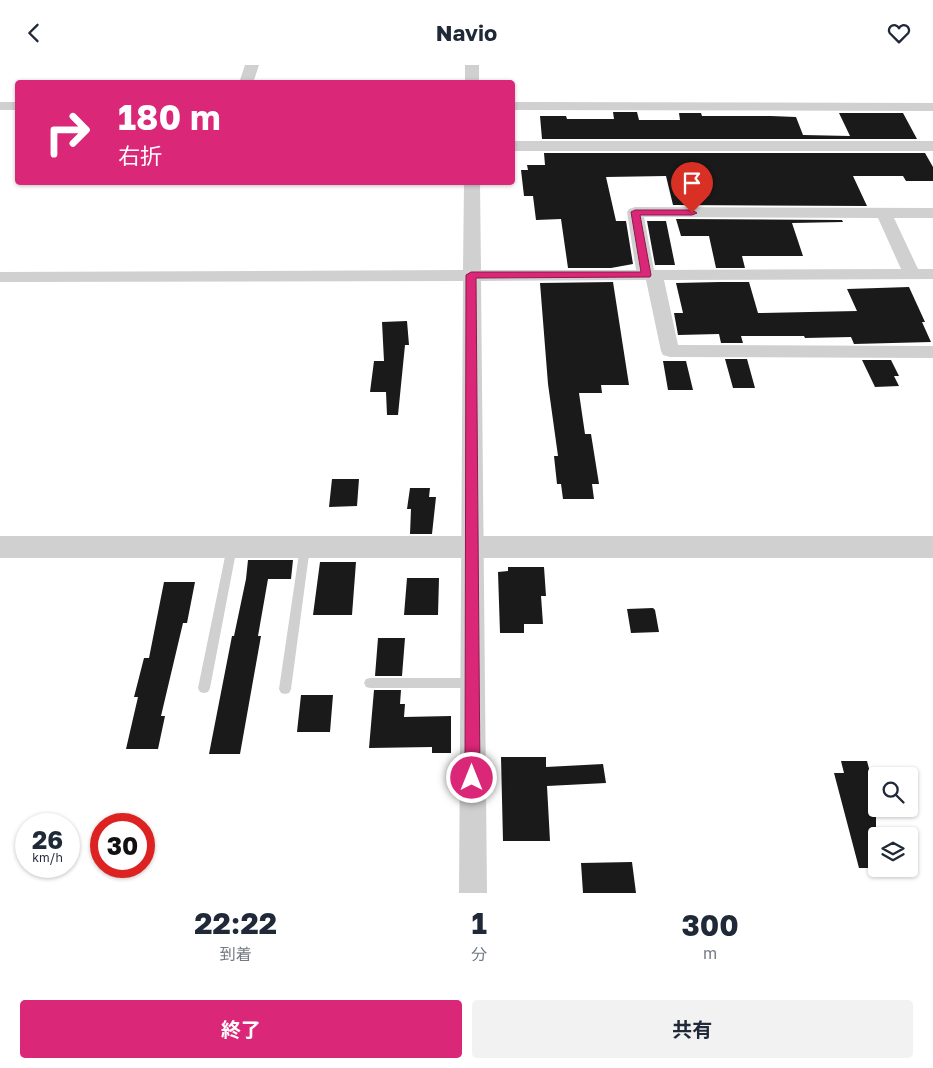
<!DOCTYPE html>
<html lang="ja">
<head>
<meta charset="utf-8">
<style>
	:root { --surface:#fff; --page:#f2f2f3; --text:#1f2937; --muted:#747a83; --accent:#db2777 }
	body { margin:0; font-family:"Golos Text","Noto Sans JP",sans-serif; background:var(--page); color:var(--text); height:100vh; display:flex; flex-direction:column; font-size:19px; white-space:nowrap }
	* { box-sizing:border-box; margin:0 }
	p { font-size:16px; color:var(--muted) }
	.icon { flex:none; width:28px; height:28px; fill:none; stroke:currentColor; stroke-width:2; stroke-linecap:round; stroke-linejoin:round }
	.map { position:relative; height:828px; overflow:hidden }
	.drawer { display:flex; flex-direction:column; background:var(--surface); flex:1 }
	.drawer>* { flex:none }
	.top-card { position:absolute; left:15px; top:15px; width:500px; height:105px; border-radius:5px; box-shadow:0 1px 4px #0004; background:#db2777; color:#fff; overflow:hidden }
	.controls { position:absolute; left:868px; top:702px; display:grid; gap:10px }
	.controls a { display:grid; place-items:center; width:50px; height:50px; border-radius:5px; background:var(--surface); box-shadow:0 1px 4px #0004; font-size:25px }
	.speed { position:absolute; left:15px; top:748px; display:flex; gap:10px; font-size:25px; font-weight:700; text-align:center }
	.speed>* { display:grid; place-content:center; width:65px; height:65px; border-radius:50%; background:var(--surface); box-shadow:0 1px 4px #0004; line-height:1 }
	.speed small { font-size:12px; font-weight:400 }
	.speed .limit { border:8px solid #d22; background:#fff; color:#111 }
	.pin { position:absolute; display:grid; place-items:center; width:42px; height:42px; color:#fff; margin:-51px -21px; border-radius:50% 50% 50% 0; rotate:-45deg; box-shadow:0 0 5px #0007 }
	.pin .icon { rotate:45deg }
	.me { position:absolute; width:55px; margin:-28px; rotate:0deg; stroke-linejoin:round; filter:drop-shadow(0 0 4px #0008) }
	.turn { display:flex; align-items:center; gap:18px; height:105px; padding:0 20px; font-size:22px }
	.turn .icon { width:65px; height:65px; stroke-width:2.5 }
	.turn b { display:block; font-size:35px; line-height:42px }
	.eta { display:flex; justify-content:space-evenly; align-items:center; height:85px; text-align:center }
	.eta b { font-size:30px; font-weight:700; line-height:35px }
	.action { display:flex; gap:10px; margin-top:auto; padding:10px 20px }
	.action a { flex:1; height:58px; border-radius:5px; background:var(--accent); color:#fff; font-size:20px; font-weight:700; line-height:58px; text-align:center }
	.action a+a { background:var(--page); color:var(--text) }
	header { display:flex; justify-content:space-between; align-items:center; height:65px; padding:0 20px; background:var(--surface); font-size:22px; font-weight:700 }
	.map>svg:first-child { display:block }
	.building { fill:#1a1a1a }
	.lines { fill:none; stroke-linecap:round; stroke-linejoin:round }
	.service { fill:#d0d0d0; fill-rule:evenodd }
	.minor { fill:#d0d0d0; fill-rule:evenodd }
	.tertiary { fill:#d0d0d0; fill-rule:evenodd }
	.route { fill:#db2777; stroke:#8e194d }
</style>
</head>
<body>
<header><svg class="icon" aria-label="back" viewBox="0 0 24 24"><path d="M15 5l-7 7 7 7"/></svg>Navio<svg class="icon" aria-label="heart" viewBox="0 0 24 24"><path d="M12 20l-8-8c-3-5 5-10 8-4 3-6 11-1 8 4z"/></svg></header>
<div class="map">
<svg width="933" height="828" viewBox="0 0 933 828">
	<rect width="100%" height="100%" fill="#fff"/>
	<path class="building" d="M613 47H637L639 55H680L679 48H701L702 51H771L796 52 803 70 850 71 839 48H903L917 74H542L540 51H566L567 54H614Z
		M544 88H925L933 102V116H906L903 111H853L867 141 673 140 666 111 606 112 616 156H626L633 199 611 203H568L561 154 536 155 533 131H524L521 105H528L527 100H545Z
		M676 154 842 155 843 157 792 158 803 191H742L745 203H716L709 171H681Z
		M647 156H666L675 200H655Z
		M613 217 629 320H601L602 328H579L585 369H591L599 419H592L594 434H563L561 419H557L554 391H558L548 319 540 218Z
		M720 217H749L758 248 857 246 847 224 909 222 925 257H922L931 277 854 279 851 272 805 273 804 271H741L743 278H721L719 269 678 270 674 248H683L676 218Z
		M407 256 409 280H405L398 350H387L386 327H370L374 296H384L382 257Z
		M725 294H747L755 323H733Z
		M862 295H891L899 311H894L899 321 875 322Z
		M663 296H686L693 325H668Z
		M332 414H359L357 441 329 442Z
		M410 423H430L429 432H436L432 469H410L411 444H407Z
		M248 495H293L291 514H268L258 571H261L240 689H209L232 571H234L246 514Z
		M320 497H356L352 550H313Z
		M508 502H544L546 531H541L543 559H524V568H500L498 507 508 506Z
		M407 513H439L438 550H404Z
		M164 517H195L187 558H183L161 651H165L158 684H126L138 632H134L144 593H149Z
		M653 543 655 545 659 567 631 568 627 544Z
		M378 573H405L402 611H375Z
		M374 625H401L400 639H405L404 652 451 651V688H432V682L369 683Z
		M301 630H333L330 667H297Z
		M501 692H546V702L603 699 606 718 547 721 550 776H503Z
		M841 696H867L876 730V803H859L834 708H844Z
		M632 797 636 828H583L581 798Z"/>
	<g class="lines">
		<path class="service" d="M232 478 236 479 237 482 210 623 208 627 204 628 200 627 198 623 227 482 228 479Z
			M305 478 309 479 310 482 291 624 289 628 285 629 281 628 279 624 300 482 301 479Z
			M370 613H472L476 614 478 618 476 622 472 623H370L366 622 364 618 366 614Z"/>
		<path class="minor" d="M245 0H259L253 18H239Z
			M465 0H479V18H465Z
			M0 37H18V45H0Z
			M512 37 933 38V46L512 45Z
			M512 76H933V86H512Z
			M464 118H480L481 205H636L627 147 629 144 635 142 933 143V153H894L918 204H933V214L664 215 678 280 933 281V293L670 292 663 290 661 286 646 215 481 216 487 828H459L463 216 0 217V207L463 205ZM644 152 878 153 901 204 654 205Z"/>
		<path class="tertiary" d="M0 471H933V493H0Z"/>
	</g>
	<path class="route" d="M635 145H692L697 148 692 150H640L651 210 650 212 476 213 480 713 477 718 472 720 467 718 465 713 466 210 471 207H641L631 147Z"/>
</svg>
<div class="controls">
<a><svg class="icon" aria-label="search" viewBox="0 0 24 24"><circle cx="10" cy="10" r="6"/><path d="M15 15l6 6"/></svg></a>
<a><svg class="icon" aria-label="layers" viewBox="0 0 24 24"><path d="M12 4l9 5-9 5-9-5zM3 14l9 5 9-5"/></svg></a>
</div>
<div class="speed"><div>26<small>km/h</small></div><div class="limit">30</div></div>
<div class="pin" style="left:692px;top:148px;background:#d93025"><svg class="icon" aria-label="arrive" viewBox="0 0 24 24"><path d="M6 21V4h12l-3 4 3 4H6"/></svg></div>
<svg class="me" style="left:472px;top:713px" viewBox="-20 -20 40 40"><circle r="17" fill="#db2777" stroke="#fff" stroke-width="3"/><path d="M0-11L8 9 0 5-8 9z" fill="#fff"/></svg>
<div class="top-card">
<div class="turn"><svg class="icon" aria-label="right" viewBox="0 0 24 24"><path d="M7 20v-9h11M14 6l5 5-5 5"/></svg><div><b>180 m</b>右折</div></div>
</div>
</div>
<section class="drawer">
<div class="eta">
<div><b>22:22</b><p>到着</p></div>
<div><b>1</b><p>分</p></div>
<div><b>300</b><p>m</p></div>
</div>
<div class="action"><a>終了</a><a>共有</a></div>
</section>
</body>
</html>
